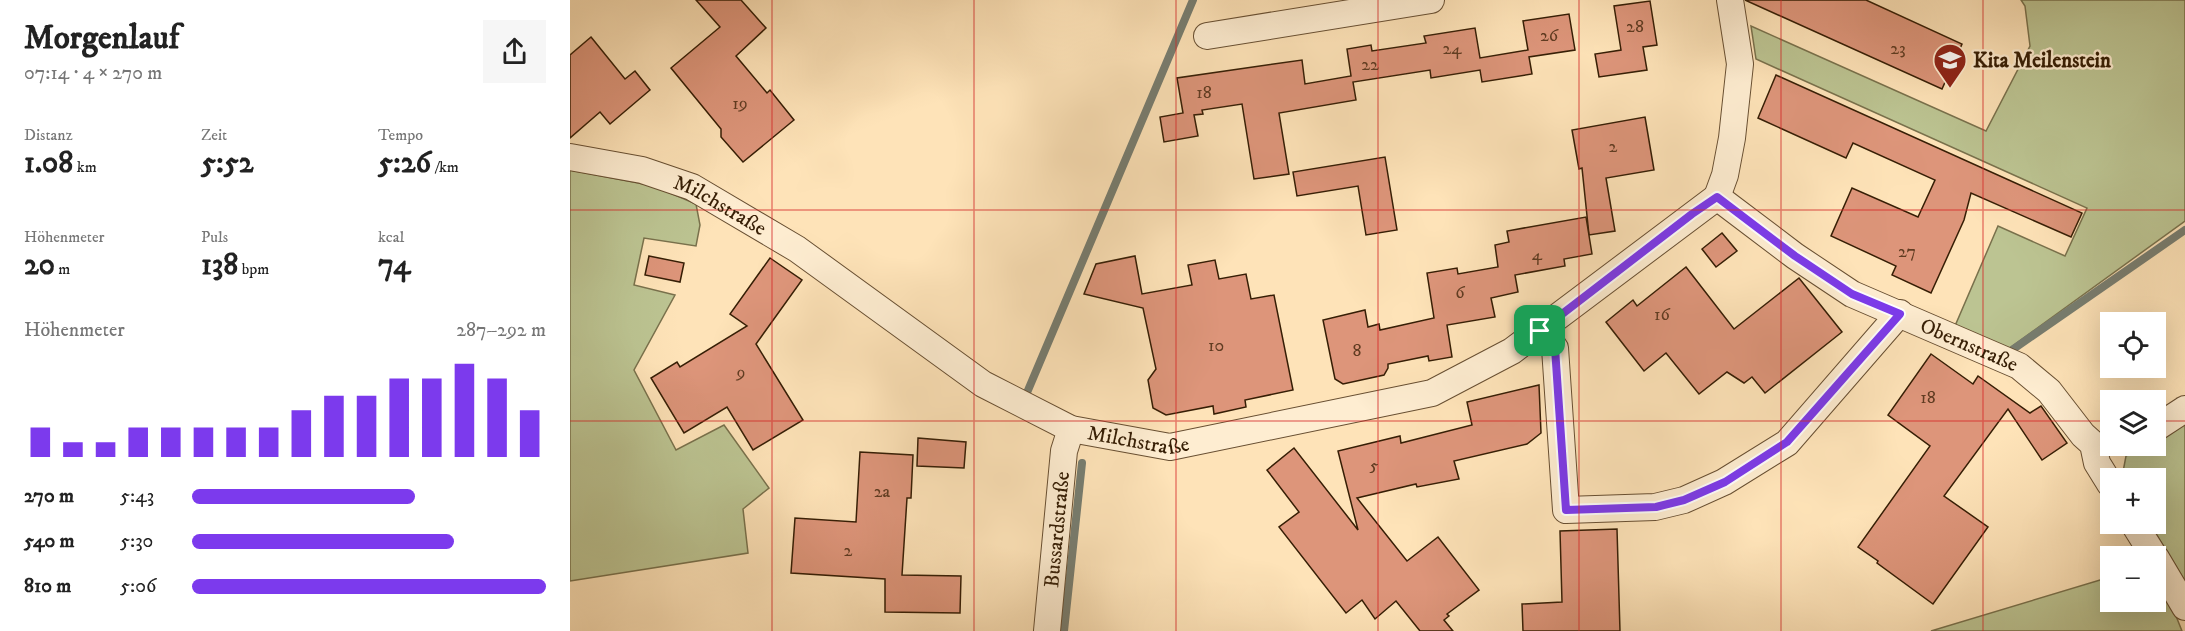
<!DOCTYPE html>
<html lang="de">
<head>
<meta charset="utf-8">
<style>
	body { margin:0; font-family:"IM FELL DW Pica",serif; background:#f6f6f6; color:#222; height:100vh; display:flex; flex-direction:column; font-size:22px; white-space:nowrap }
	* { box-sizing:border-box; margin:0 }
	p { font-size:20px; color:#767676 }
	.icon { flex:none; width:33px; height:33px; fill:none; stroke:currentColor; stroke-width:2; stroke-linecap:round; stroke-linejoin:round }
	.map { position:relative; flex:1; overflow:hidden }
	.panel { display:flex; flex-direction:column; background:#fff; width:570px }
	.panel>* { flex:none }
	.buttons { position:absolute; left:1530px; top:312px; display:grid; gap:12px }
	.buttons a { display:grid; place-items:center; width:66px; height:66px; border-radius:0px; background:#fff; box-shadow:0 6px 24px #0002; font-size:30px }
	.pin { position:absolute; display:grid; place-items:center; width:51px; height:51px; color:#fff; margin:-26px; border-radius:12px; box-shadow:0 3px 9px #0006 }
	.round { display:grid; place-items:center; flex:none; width:63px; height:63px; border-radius:0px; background:#f6f6f6 }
	.head { display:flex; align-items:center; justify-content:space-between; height:102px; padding:0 24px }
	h1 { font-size:33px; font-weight:700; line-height:45px }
	.metrics { display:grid; grid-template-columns:repeat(3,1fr); gap:9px; height:102px; padding:6px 24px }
	.metrics div { display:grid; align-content:center }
	.metrics b { font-size:30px; font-weight:700 }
	.metrics small { font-size:16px; font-weight:400 }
	.metrics p { font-size:16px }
	.chart { height:168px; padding:12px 24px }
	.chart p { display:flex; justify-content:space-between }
	.chart svg { width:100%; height:108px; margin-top:6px; stroke:#7c3aed; stroke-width:6 }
	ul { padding:0 24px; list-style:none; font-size:20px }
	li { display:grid; grid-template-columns:96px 72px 1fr; align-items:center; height:45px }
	li i { height:15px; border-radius:8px; background:#7c3aed }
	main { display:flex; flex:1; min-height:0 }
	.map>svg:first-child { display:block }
	.green { fill:#bcc492; stroke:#79714c; stroke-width:1.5 }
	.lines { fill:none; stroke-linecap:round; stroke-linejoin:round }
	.stream { stroke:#777d70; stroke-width:8 }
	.building { fill:#dd957a; stroke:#361e05; stroke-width:1.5 }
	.minor-casing { stroke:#684f32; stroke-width:28 }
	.minor { stroke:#feedd1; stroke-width:26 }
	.route-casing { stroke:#fff; stroke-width:12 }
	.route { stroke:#7c3aed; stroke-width:8 }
	.grid { fill:none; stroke:#d62828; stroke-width:1.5; stroke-opacity:0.55 }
	.labels { text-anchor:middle; stroke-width:4.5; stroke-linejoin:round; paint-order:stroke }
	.number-label { font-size:18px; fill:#603c22 }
	.poi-label { font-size:21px; font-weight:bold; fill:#361e05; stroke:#feedd1; text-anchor:start }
	.street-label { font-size:21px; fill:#361e05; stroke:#feedd1 }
</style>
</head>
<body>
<main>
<section class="panel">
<div class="head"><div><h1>Morgenlauf</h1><p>07:14 · 4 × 270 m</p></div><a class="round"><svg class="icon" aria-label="share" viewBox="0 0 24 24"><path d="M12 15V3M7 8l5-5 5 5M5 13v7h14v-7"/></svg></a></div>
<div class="metrics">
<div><p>Distanz</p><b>1.08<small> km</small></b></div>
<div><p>Zeit</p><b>5:52</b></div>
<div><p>Tempo</p><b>5:26<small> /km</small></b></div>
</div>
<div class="metrics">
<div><p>Höhenmeter</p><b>20<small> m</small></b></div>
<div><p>Puls</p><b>138<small> bpm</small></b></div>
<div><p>kcal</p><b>74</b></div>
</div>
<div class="chart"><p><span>Höhenmeter</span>287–292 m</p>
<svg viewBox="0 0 160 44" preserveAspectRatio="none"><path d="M5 44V32M15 44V38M25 44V38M35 44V32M45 44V32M55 44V32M65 44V32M75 44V32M85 44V25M95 44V19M105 44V19M115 44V12M125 44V12M135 44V6M145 44V12M155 44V25"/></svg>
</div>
<ul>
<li><b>270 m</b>5:43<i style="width:63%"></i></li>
<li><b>540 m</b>5:30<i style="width:74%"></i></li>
<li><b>810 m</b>5:06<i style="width:100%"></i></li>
</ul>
</section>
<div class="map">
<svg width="1615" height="631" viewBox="0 0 1615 631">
	<rect width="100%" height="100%" fill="#fee3b8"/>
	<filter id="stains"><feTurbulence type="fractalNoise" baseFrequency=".00333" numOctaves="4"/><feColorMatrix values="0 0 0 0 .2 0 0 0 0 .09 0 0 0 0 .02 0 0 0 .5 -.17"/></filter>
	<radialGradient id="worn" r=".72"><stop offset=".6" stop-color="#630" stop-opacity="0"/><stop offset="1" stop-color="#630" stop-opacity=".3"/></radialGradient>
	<g class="green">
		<path d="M1451,0h164v221l-178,129 -52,-24 43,-100 67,30 22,-48 -331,-149 -5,-33 235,105 44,-85 -5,-40z"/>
		<path d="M0,170l84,16 42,18 4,21 -4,21 -52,-8 -10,47 41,10 -41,75 42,80 48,-25 45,63 -26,21 5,44 -178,28z"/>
		<path d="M1615,420v161l-35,-57h6v-46h-33l-1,-1 4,-21 18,-10h12v-8z"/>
		<path d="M1540,577v25h46v-20l20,34 6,15h-251z"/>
	</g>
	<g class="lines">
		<g class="stream">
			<path d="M1442,350l173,-120"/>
			<path d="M456,395l167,-395"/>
			<path d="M494,631l18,-168"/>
		</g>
	</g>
	<g class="building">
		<path d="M126,0h45l25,28 -30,28 31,37 3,-3 24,30 -51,42 -22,-25v-8l-50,-61 49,-41z"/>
		<path d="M1175,0h121l96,44 -20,45z"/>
		<path d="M1080,1l7,44 -14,2 4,23 -48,7 -4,-23 26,-4 -7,-44z"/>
		<path d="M999,14l6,36 -46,7 3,17 -50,8 -2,-12 -49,8 -1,-8 -77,12 3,18 -77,13 10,61 -35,5 -12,-75 -40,6 1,4 -9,1 4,21 -34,6 -4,-25 23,-4 -6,-35 125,-18 3,24 46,-8 -4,-27 24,-4 1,6 54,-8 -2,-7 51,-8 5,30 48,-8 -5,-29z"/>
		<path d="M21,37l34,42 10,-8 15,19 -40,34 -10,-12 -30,26v-83z"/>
		<path d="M1206,75l306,138 -11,24 -100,-44 -7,27 -33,73 -39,-18 4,-9 -65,-30 21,-48 66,29 17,-37 -82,-37 -7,15 -88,-40z"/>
		<path d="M1075,117l9,53 -48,8 9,53 -26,4 -7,-67 -3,1 -7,-39z"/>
		<path d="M815,157l12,73 -31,5 -8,-49 -61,10 -4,-24z"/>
		<path d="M1016,217l6,37 -28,5 1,7 -50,9 3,17 -27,6 4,19 -48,8 5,32 -23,4 -1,-5 -40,8v4l-4,7 -41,9 -8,-5 -12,-59 42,-10 3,17 11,-3 1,6 54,-12 -7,-45 30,-5 1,6 40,-7 -3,-22 14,-3 -2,-11z"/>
		<path d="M1152,233l15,18 -21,16 -14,-18z"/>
		<path d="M79,256l35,7 -4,19 -35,-7z"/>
		<path d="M565,256l7,38 50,-9 -4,-20 27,-5 4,19 27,-5 5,25 23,-4 19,95 -48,10 1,7 -32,7 -1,-8 -47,9 -13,-7 -5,-28 8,-11 -13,-61 -59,-14 12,-30z"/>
		<path d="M200,258l32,22 -46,64 47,76 -50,30 -26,-43 -43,26 -33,-55 26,-16 3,5 67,-41 -17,-12z"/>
		<path d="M1116,267l48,62 65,-51 43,54 -77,61 -13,-16 -8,6 -17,-11 -28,22 -33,-41 -22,18 -38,-49 27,-22 4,6z"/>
		<path d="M1361,354l42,30 5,-8 52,37 11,-7 26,37 -25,17 -34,-51 -64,87 44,31 -55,77 -56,-41 1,-2 -20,-14 72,-101 -42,-31z"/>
		<path d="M969,385l2,48 -14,11 -73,17 5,18 -42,8 -1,-3 -59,14 50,63 31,-24 41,53 -32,24 2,2 -5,4 9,11h-33l-24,-30 -21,18 -13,-19 -16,13 -67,-86 20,-15 -32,-42 27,-22 64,82 -20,-79 62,-15 1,7 71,-18 -5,-23z"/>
		<path d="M348,438l48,4 -2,26 -47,-2z"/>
		<path d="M290,452l53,3 -2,43h-4l-5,77 59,1 -1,37 -75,-1v-33l-94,-6 4,-55 61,4z"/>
		<path d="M1047,529l3,102h-97l-1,-27 40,-2 -2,-71z"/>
	</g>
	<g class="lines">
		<g class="minor-casing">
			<g id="minor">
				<path d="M637,36l224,-36"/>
				<path id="s1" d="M0,157l72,13 50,17 105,62 186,135 88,45 99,18 262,-54 80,-42 205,-154"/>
				<path id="s2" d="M1147,197l78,59 57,38 167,72 30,25 34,44 10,9 4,19 13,21"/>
				<path d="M1147,197l8,-22 7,-37 8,-74 -10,-64"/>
				<path d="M970,331l15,17 11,162 89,-3 29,-7 40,-18 63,-39 113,-130"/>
				<path d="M1586,428l29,-19"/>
				<path d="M1564,524l20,32"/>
				<path d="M1586,558l29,49"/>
				<path id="s3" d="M477,631l17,-180 7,-22"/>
			</g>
		</g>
		<use href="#minor" class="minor"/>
	</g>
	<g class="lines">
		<g class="route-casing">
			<path id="route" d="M1147,197l78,59 57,38 48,20 -113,128 -62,40 -41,18 -28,7 -90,3 -11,-162 -15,-17 152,-117z"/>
		</g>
		<use href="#route" class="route"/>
	</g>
	<path class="grid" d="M202,0v631M404,0v631M606,0v631M808,0v631M1009,0v631M1211,0v631M1413,0v631M0,210h1615M0,421h1540M1586,421h29"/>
	<defs>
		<g id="school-pin" transform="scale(1.725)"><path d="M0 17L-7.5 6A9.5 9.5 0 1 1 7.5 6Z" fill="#8f2418" stroke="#feedd1"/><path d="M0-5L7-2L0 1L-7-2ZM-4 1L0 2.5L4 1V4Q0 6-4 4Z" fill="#fff"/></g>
	</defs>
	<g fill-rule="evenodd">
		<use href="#school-pin" x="1380" y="60"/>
	</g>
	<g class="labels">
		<g class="number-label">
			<text x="1065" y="32">28</text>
			<text x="979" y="41">26</text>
			<text x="882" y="54">24</text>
			<text x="1328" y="54">23</text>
			<text x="800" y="70">22</text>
			<text x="634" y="98">18</text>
			<text x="170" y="109">19</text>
			<text x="1043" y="152">2</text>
			<text x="1337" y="257">27</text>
			<text x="967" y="260">4</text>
			<text x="890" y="298">6</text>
			<text x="1092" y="320">16</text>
			<text x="646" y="351">10</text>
			<text x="787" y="356">8</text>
			<text x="171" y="378">9</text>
			<text x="1358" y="403">18</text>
			<text x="804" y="471">5</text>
			<text x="312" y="497">2a</text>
			<text x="278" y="556">2</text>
		</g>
		<g class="poi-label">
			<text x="1403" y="67">Kita Meilenstein</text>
		</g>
		<g class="street-label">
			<text dy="7" stroke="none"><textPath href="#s1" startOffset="159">Milchstraße</textPath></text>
			<text dy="7" stroke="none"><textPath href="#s2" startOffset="294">Obernstraße</textPath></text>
			<text dy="7" stroke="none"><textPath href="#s1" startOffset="645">Milchstraße</textPath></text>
			<text dy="7" stroke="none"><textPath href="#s3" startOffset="102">Bussardstraße</textPath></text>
		</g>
	</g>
	<rect width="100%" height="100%" filter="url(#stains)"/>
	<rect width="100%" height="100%" fill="url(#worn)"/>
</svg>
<div class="buttons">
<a><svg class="icon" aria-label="locate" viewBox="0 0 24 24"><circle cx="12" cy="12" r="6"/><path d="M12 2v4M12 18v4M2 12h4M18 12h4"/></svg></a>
<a><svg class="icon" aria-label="layers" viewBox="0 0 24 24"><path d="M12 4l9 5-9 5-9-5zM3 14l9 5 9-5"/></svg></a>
<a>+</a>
<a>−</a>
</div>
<div class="pin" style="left:970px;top:331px;background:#1e9e55"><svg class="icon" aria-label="arrive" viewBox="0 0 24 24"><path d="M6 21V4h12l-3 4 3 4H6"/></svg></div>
</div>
</main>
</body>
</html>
